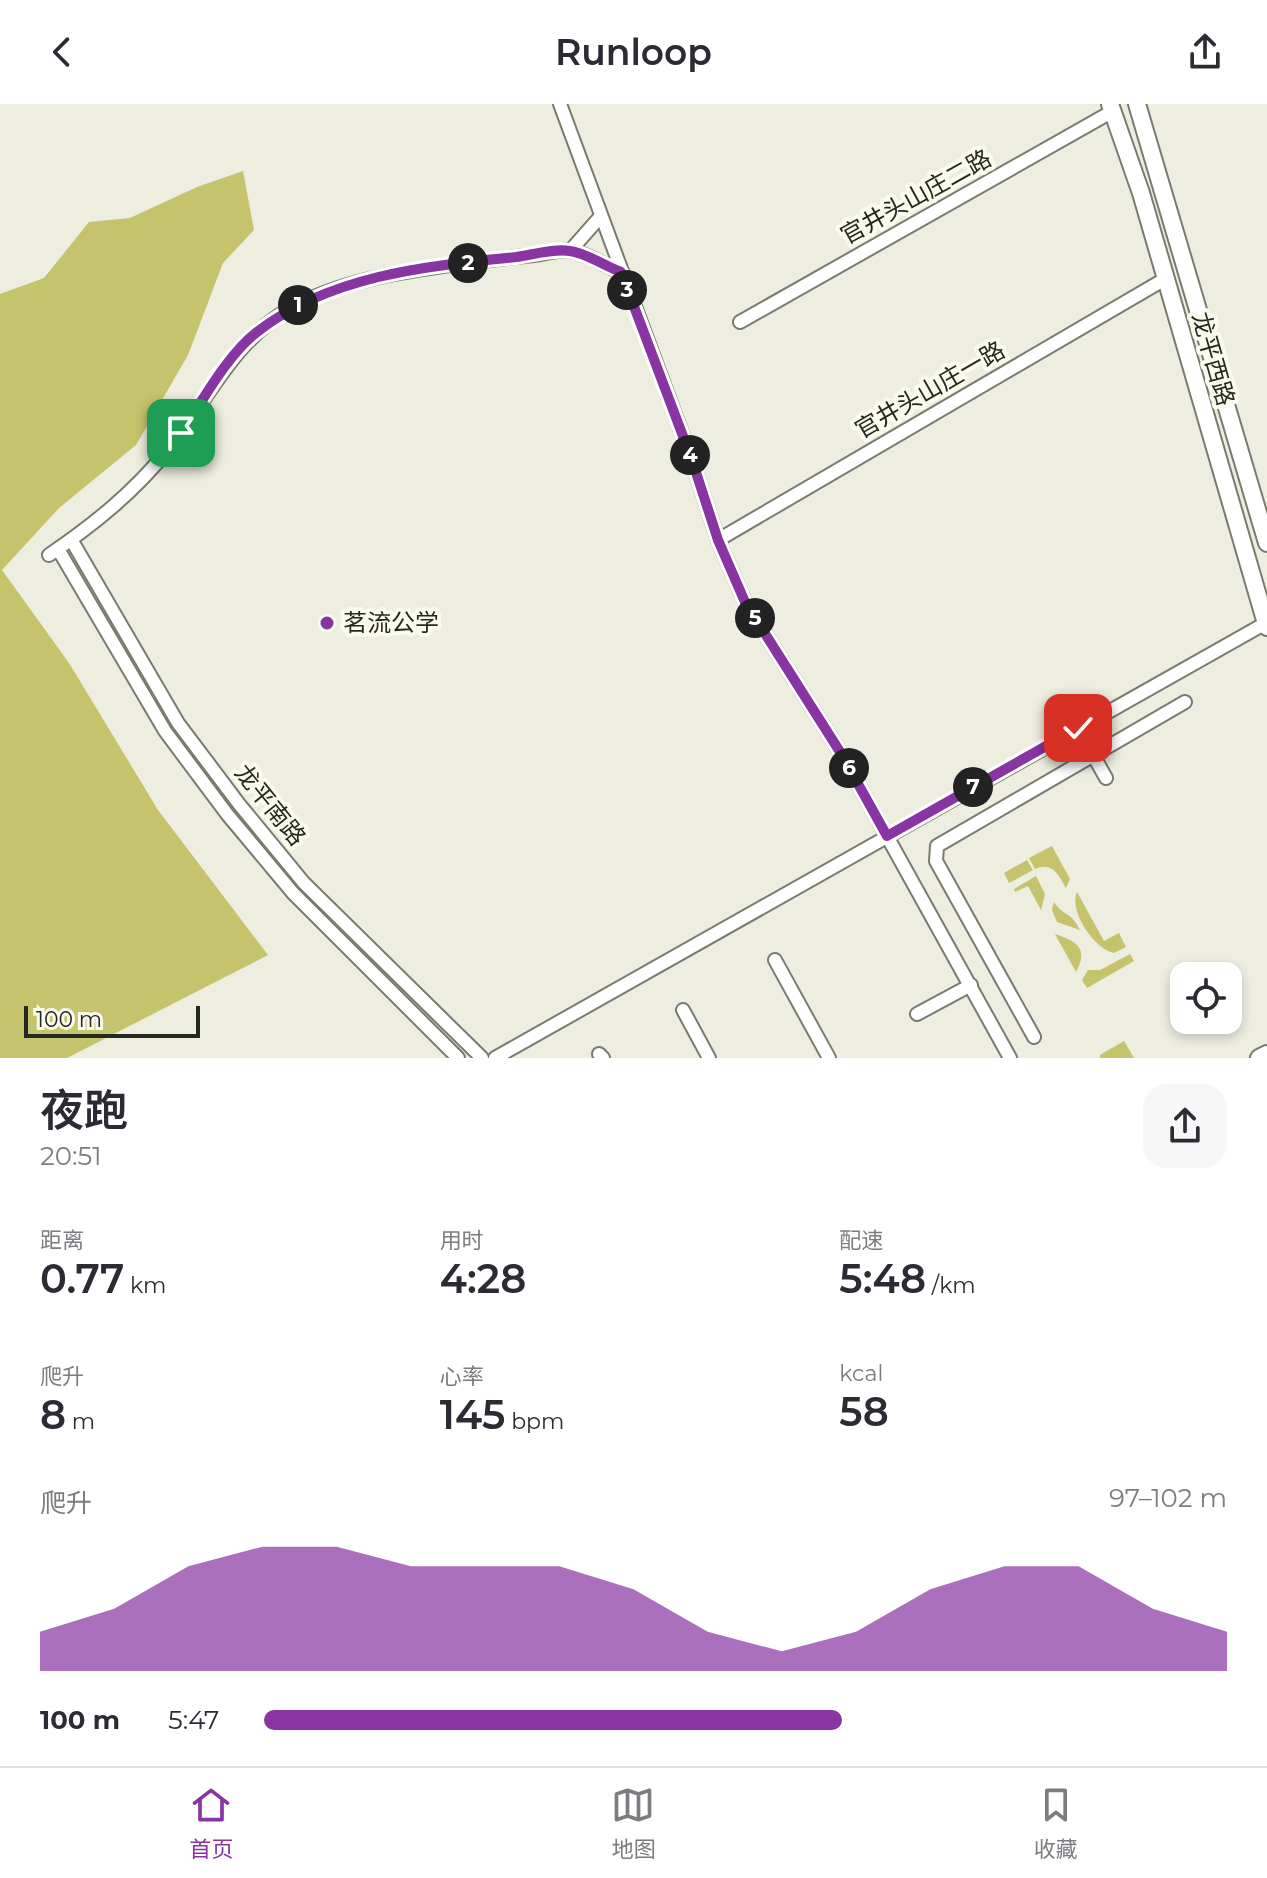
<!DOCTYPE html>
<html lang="zh">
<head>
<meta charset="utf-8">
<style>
	body { margin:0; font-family:Montserrat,"Noto Sans SC",sans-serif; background:#f7f7f7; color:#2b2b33; height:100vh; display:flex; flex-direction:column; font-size:30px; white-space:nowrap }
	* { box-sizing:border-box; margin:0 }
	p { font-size:26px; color:#7c7c81 }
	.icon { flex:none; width:44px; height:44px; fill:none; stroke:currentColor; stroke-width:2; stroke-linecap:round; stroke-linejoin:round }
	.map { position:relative; height:954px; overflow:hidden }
	.panel { display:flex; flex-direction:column; background:#fff; flex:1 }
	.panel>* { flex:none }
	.fabs { position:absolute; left:1170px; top:858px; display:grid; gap:16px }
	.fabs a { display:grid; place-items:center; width:72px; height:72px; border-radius:16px; background:#fff; box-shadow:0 4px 12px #0003; font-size:40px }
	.scale { position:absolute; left:24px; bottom:20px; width:176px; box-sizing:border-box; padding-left:8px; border:4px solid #272722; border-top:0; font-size:22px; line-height:28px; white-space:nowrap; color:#272722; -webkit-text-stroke:6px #fafaed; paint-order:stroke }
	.pin { position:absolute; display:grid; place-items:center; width:68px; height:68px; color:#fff; margin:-34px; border-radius:16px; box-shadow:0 4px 12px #0006 }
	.km { position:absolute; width:40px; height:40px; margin:-20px; border-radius:50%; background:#222; color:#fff; font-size:22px; line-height:40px; text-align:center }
	.round { display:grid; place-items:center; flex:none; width:84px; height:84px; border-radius:24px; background:#f7f7f7 }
	.overview { display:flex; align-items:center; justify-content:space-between; height:136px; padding:0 40px }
	h1 { font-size:44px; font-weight:600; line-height:60px }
	.stats { display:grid; grid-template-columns:repeat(3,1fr); gap:12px; height:136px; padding:8px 40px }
	.stats div { display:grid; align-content:center }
	.stats b { font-size:40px; font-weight:600 }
	.stats small { font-size:22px; font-weight:400 }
	.stats p { font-size:22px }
	.chart { height:224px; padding:16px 40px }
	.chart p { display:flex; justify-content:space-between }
	.chart svg { width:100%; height:144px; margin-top:8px; fill:#8834a2; opacity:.7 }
	ul { padding:0 40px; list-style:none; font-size:26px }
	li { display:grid; grid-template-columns:128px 96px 1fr; align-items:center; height:60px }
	li i { height:20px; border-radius:10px; background:#8834a2 }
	header { display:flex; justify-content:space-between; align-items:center; height:104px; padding:0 40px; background:#fff; font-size:36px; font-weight:600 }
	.dock { display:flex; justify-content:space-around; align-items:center; height:112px; border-top:2px solid #e1e1e2; background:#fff; font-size:22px; color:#7c7c81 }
	.dock a { display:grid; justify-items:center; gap:4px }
	.dock .on { color:#8834a2 }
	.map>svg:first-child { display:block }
	.green { fill:#c6c36d }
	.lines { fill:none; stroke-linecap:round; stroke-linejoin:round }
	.minor-casing { stroke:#7a7a6e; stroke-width:16 }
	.major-casing { stroke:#7a7a6e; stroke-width:20 }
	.minor { stroke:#fff; stroke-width:12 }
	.major { stroke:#fff; stroke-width:16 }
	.route-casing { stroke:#fff; stroke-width:16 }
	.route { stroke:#8834a2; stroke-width:10 }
	.poi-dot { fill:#8834a2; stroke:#fafaed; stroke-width:3 }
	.labels { text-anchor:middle; stroke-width:8; stroke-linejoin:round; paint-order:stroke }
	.street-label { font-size:24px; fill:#272722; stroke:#fafaed }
	.poi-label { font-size:24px; fill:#272722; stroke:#fafaed; text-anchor:start }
</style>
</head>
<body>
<header><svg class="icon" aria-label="back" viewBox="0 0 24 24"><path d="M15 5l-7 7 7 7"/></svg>Runloop<svg class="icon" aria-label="share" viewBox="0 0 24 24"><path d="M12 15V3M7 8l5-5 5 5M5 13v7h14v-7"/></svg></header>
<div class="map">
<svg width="1267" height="954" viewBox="0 0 1267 954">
	<rect width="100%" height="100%" fill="#edede0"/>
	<g class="green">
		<path d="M243,67l11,59 -31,33 -35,92 -52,90 -77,63 -57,62 67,93 89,147 110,145 -201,103h-67v-764l44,-16 45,-56 41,-4 67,-31z"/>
		<path d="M1052,742l18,33 -4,9c-7,-13 -14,-27 -31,-19l-6,-11z"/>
		<path d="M1027,756l6,10 -24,13 -5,-10z"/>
		<path d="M1036,772l9,18 -4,16 -13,-24 -13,6 -1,-3z"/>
		<path d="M1077,788l27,49 15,-8 7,14 -12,6c-19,-3 -46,-43 -37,-61z"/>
		<path d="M1054,798c10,15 17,9 26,28l-23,-8 -5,-12z"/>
		<path d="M1055,830c21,7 34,14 21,38z"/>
		<path d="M1130,850l4,7 -47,27 -5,-8 6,-10h12z"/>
		<path d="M1124,937l10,17h-34v-3z"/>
	</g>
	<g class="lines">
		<g class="minor-casing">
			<g id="minor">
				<path d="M560,0l132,356 26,80 27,62 97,153 168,303"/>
				<path d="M570,147l30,-34"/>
				<path d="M740,218l373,-211"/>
				<path d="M718,436l447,-261"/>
				<path d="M72,437l106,182 61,81 65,79 178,175"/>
				<path d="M58,445l107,182 62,83 66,79 165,165"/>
				<path d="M49,451c44,-30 84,-62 118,-104 39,-48 65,-109 121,-141 51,-29 111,-38 168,-46 26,-3 52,-6 78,-9 11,-1 26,-6 36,-4 17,2 35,15 51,21"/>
				<path d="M1078,624l28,50"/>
				<path d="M775,856l54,98"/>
				<path d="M683,906l26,48"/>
				<path d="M917,910l54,-29"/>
				<path d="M1034,933l-98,-176 1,-15 248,-144"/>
				<path d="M599,950l4,4"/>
				<path d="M495,954l771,-435"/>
			</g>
		</g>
		<g class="major-casing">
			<g id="major">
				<path d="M1110,0l31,89 126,434"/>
				<path d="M1137,0l130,439"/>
				<path d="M1259,954l8,-4"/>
			</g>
		</g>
		<use href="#minor" class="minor"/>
		<use href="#major" class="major"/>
	</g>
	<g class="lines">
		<g class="route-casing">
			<path id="route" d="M181,329c21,-31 46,-78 76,-101 73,-57 170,-66 259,-75 16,-2 38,-9 54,-6 16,2 35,15 51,21l71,188 26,80 27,62 97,153 45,81 191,-108"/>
		</g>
		<use href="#route" class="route"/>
	</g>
	<circle class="poi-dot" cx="327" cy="519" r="8"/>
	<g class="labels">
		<g class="street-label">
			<text transform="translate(916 93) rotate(-29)" y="8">官井头山庄二路</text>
			<text transform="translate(1213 255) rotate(74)" y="8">龙平西路</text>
			<text transform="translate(930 286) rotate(-30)" y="8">官井头山庄一路</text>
			<text transform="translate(270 701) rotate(51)" y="8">龙平南路</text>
		</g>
		<g class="poi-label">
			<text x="343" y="527">茗流公学</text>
		</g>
	</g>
</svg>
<div class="fabs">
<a><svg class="icon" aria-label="locate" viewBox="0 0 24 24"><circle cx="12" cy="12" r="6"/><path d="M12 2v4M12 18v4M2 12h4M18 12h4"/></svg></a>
</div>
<div class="scale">100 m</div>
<div class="pin" style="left:181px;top:329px;background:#1e9e55"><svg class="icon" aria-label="arrive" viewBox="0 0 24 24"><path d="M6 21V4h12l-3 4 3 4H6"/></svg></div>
<div class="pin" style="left:1078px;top:624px;background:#d93025"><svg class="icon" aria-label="check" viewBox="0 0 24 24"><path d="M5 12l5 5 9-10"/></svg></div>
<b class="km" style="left:298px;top:201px">1</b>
<b class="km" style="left:468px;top:159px">2</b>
<b class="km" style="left:627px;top:186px">3</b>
<b class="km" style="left:690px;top:351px">4</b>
<b class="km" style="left:755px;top:514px">5</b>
<b class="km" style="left:849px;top:664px">6</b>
<b class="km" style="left:973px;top:683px">7</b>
</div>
<section class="panel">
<div class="overview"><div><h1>夜跑</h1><p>20:51</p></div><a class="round"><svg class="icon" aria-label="share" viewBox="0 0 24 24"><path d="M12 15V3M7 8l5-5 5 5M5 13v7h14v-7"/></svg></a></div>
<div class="stats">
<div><p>距离</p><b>0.77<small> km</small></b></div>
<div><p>用时</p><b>4:28</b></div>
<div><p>配速</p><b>5:48<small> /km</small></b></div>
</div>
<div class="stats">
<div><p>爬升</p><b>8<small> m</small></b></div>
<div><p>心率</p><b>145<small> bpm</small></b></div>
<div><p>kcal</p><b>58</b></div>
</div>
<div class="chart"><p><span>爬升</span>97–102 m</p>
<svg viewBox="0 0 160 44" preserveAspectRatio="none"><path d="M0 44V32L10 25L20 12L30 6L40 6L50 12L60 12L70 12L80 19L90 32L100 38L110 32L120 19L130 12L140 12L150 25L160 32V44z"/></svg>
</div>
<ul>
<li><b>100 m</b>5:47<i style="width:60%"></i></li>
</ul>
</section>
<nav class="dock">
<a class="on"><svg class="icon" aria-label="home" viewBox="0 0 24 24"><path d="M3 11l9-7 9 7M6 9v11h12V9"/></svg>首页</a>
<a><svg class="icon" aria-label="map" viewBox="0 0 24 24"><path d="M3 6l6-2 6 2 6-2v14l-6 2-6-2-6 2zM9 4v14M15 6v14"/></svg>地图</a>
<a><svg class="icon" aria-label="saved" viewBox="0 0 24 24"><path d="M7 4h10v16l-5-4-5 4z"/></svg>收藏</a>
</nav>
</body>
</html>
